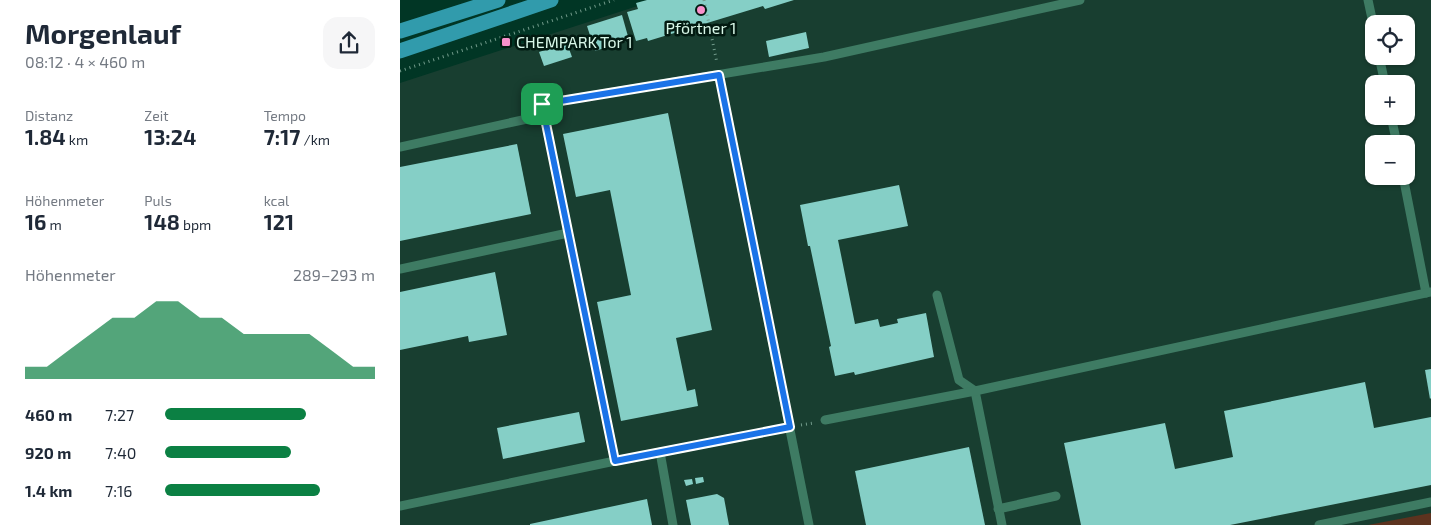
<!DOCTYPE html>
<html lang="de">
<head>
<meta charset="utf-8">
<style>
	body { margin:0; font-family:"Exo 2",sans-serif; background:#f6f6f7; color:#1f2937; height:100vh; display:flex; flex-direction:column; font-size:19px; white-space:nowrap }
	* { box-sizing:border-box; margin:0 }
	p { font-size:16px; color:#747a83 }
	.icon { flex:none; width:28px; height:28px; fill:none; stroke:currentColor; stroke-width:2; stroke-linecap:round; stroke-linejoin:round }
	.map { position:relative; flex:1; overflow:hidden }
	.drawer { display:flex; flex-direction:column; background:#fff; width:400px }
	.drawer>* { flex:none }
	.fabs { position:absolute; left:965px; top:15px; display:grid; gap:10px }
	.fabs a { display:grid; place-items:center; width:50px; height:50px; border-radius:10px; background:#fff; box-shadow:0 1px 4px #0004; font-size:25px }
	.pin { position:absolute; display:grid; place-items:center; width:42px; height:42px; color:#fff; margin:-21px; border-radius:10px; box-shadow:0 2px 8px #0006 }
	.round { display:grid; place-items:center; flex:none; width:52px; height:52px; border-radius:15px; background:#f6f6f7 }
	.head { display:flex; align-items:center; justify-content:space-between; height:85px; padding:0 25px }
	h1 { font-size:28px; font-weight:700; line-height:38px }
	.stats { display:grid; grid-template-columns:repeat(3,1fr); gap:8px; height:85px; padding:5px 25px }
	.stats div { display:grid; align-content:center }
	.stats b { font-size:21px; font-weight:700 }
	.stats small { font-size:14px; font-weight:400 }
	.stats p { font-size:14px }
	.chart { height:140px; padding:10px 25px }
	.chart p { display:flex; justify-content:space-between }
	.chart svg { width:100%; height:90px; margin-top:5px; fill:#0b8043; opacity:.7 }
	ul { padding:0 25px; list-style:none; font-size:16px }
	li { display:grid; grid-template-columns:80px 60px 1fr; align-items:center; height:38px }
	li i { height:12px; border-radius:6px; background:#0b8043 }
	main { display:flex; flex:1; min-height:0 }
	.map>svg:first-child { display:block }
	.built { fill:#183e30; fill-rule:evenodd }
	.green { fill:#5d331f }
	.building { fill:#85cfc6 }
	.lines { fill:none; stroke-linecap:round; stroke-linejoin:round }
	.path { stroke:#719a8a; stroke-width:3; stroke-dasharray:1 4; stroke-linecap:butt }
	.service { stroke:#3e7b63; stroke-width:9 }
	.primary { stroke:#319bac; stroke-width:15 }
	.route-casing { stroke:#fff; stroke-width:10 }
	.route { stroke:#1a73e8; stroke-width:6 }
	.poi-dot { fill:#f890cb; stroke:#021a11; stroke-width:2 }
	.labels { text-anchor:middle; stroke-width:5; stroke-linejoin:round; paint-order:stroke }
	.poi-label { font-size:16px; fill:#d9f8e9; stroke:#021a11 }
</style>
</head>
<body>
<main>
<section class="drawer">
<div class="head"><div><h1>Morgenlauf</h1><p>08:12 · 4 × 460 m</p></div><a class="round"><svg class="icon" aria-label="share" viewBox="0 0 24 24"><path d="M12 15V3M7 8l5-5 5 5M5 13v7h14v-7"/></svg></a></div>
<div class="stats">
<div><p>Distanz</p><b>1.84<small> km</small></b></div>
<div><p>Zeit</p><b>13:24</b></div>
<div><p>Tempo</p><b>7:17<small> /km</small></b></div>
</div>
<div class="stats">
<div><p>Höhenmeter</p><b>16<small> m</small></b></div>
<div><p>Puls</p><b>148<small> bpm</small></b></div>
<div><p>kcal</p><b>121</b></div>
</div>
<div class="chart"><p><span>Höhenmeter</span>289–293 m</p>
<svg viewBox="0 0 160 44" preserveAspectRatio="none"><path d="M0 44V38L10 38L20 30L30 22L40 14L50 14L60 6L70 6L80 14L90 14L100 22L110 22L120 22L130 22L140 30L150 38L160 38V44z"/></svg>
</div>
<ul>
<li><b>460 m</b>7:27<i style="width:67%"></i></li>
<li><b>920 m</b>7:40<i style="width:60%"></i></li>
<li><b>1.4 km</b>7:16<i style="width:74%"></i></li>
</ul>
</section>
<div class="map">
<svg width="1031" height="525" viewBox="0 0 1031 525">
	<rect width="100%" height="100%" fill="#013625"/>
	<path class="built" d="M256,0h775v525h-1031v-442zM974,24h32v32h-32zM974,84h32v32h-32zM974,144h32v32h-32z"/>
	<path class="green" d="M1031,513v12h-63z"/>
	<g class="building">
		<path d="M247,0h147l-29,9 -2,-3 -115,35 -1,-3 -11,3 -9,-29 11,-3 -2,-6z"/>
		<path d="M222,15l7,25 -34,11 -8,-25z"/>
		<path d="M406,32l3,16 -40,9 -3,-16z"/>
		<path d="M167,43l5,14 -28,9 -5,-14z"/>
		<path d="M268,113l44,217 -36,8 11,53 8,-2 3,17 -77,15 -24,-119 34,-7 -21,-105 -34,7 -13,-63z"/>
		<path d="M117,144l14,70 -131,27v-74z"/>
		<path d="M499,185l9,41 -70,14 17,84 23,-5 2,8 18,-4 -1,-4 29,-6 8,44 -79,18 -1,-3 -19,4 -6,-29 2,-1 -21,-100h-2l-8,-41z"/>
		<path d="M95,272l12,63 -38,7 -1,-6 -68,14v-58z"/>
		<path d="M1031,369v29l-1,1 -5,-29z"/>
		<path d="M965,382l9,46 57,-11v68l-201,40h-149l-17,-82 101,-20 10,46 58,-12 -9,-46z"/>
		<path d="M179,412l6,30 -82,17 -6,-31z"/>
		<path d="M569,447l16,78h-119l-11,-54z"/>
		<path d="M303,477l1,5 -8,2 -1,-6z"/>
		<path d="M292,479l1,5 -7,2 -2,-6z"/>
		<path d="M317,494l7,4 5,27h-38l-5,-25z"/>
		<path d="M247,499l5,26h-122v-1z"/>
	</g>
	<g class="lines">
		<g class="path">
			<path d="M304,0l13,63"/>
			<path d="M0,71l214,-71"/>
			<path d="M401,425l13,-2"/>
		</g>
		<g class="service">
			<path d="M968,0l6,28"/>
			<path d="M979,56l6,28"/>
			<path d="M319,75l90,450"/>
			<path d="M991,116l6,28"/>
			<path d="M0,147l127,-28 15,-15"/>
			<path d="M1003,176l23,117"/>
			<path d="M0,269l168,-36"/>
			<path d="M537,295l22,85 16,11 27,134"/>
			<path d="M425,420l150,-29 456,-99"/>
			<path d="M260,452l13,73"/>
			<path d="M215,461l-73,-357 282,-47 256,-57"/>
			<path d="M0,506l215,-45 175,-34"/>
			<path d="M598,509l58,-13"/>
			<path d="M919,525l112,-23"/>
		</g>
		<g class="primary">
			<path d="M0,31l98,-31"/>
			<path d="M0,51l151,-51"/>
		</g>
	</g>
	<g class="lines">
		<g class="route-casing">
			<path id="route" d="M319,75l71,352 -175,34 -73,-357z"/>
		</g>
		<use href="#route" class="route"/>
	</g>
	<g class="poi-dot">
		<circle cx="301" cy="10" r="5"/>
		<rect x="101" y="37" width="10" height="10" rx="2.5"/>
	</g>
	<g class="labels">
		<g class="poi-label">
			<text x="301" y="34">Pförtner 1</text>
			<text x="116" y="48" text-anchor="start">CHEMPARK Tor 1</text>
		</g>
	</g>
</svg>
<div class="fabs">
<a><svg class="icon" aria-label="locate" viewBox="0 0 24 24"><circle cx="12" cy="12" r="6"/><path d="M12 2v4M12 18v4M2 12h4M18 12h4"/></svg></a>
<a>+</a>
<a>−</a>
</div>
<div class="pin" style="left:142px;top:104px;background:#1e9e55"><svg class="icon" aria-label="arrive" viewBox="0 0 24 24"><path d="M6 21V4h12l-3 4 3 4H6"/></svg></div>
</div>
</main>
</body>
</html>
